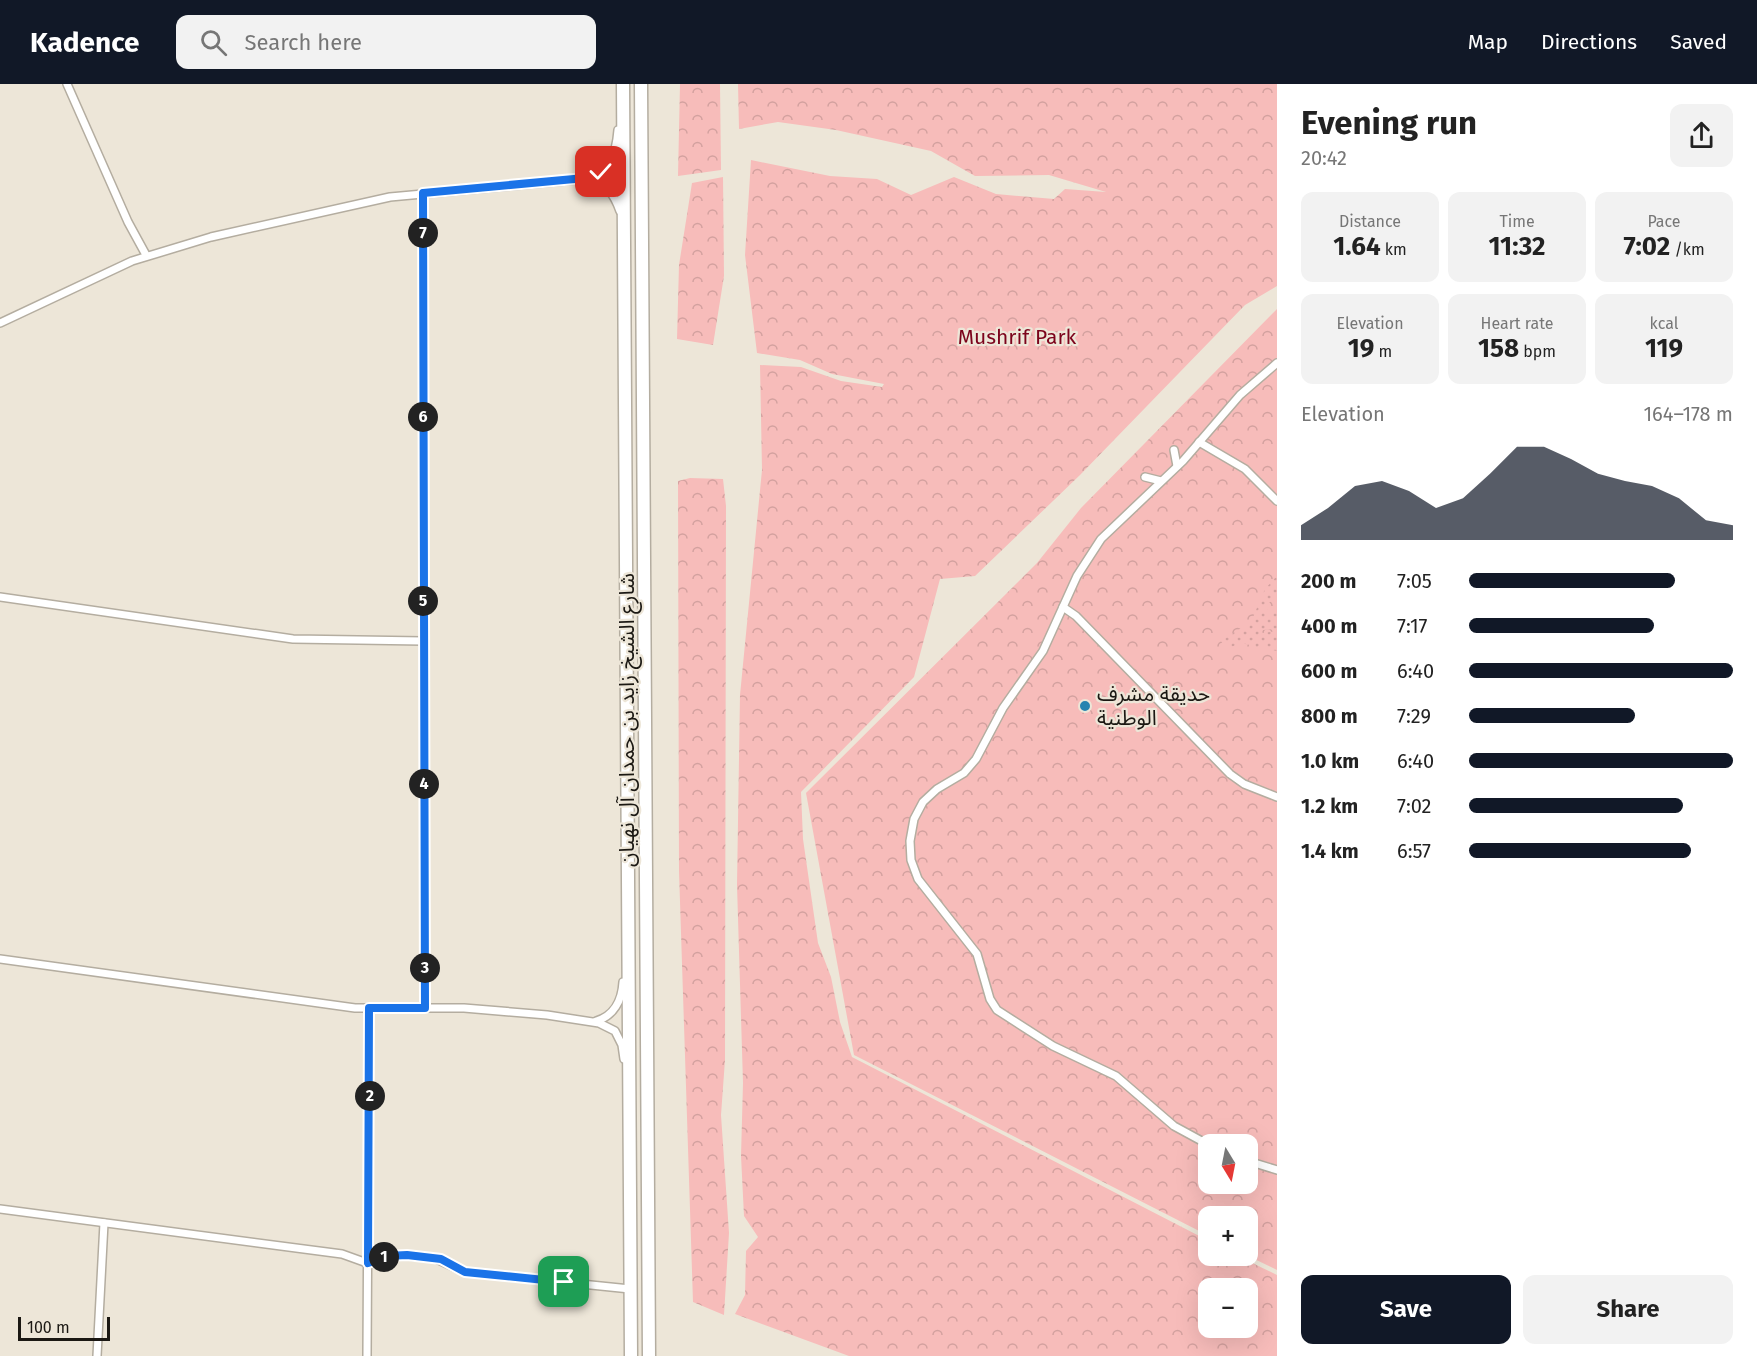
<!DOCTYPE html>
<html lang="en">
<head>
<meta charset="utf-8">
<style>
	body { margin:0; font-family:"Fira Sans","Noto Sans Arabic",sans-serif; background:#f2f2f2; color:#222; height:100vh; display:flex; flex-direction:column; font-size:22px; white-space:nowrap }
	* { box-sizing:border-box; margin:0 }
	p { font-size:20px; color:#767676 }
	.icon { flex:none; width:33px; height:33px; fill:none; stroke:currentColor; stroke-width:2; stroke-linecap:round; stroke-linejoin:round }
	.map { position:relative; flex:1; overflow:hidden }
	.panel { display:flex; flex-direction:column; background:#fff; width:480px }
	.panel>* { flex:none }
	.needle { width:39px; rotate:170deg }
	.fabs { position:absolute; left:1198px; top:1050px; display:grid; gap:12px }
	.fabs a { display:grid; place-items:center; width:60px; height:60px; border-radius:12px; background:#fff; box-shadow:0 6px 24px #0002; font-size:30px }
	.scale { position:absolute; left:18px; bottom:15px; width:92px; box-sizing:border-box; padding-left:6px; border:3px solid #1b1813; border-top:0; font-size:16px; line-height:21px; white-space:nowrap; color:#1b1813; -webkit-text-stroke:4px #ede6d8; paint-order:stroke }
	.pin { position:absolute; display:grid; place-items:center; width:51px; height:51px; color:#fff; margin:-26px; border-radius:12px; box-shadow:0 3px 9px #0006 }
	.km { position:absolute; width:30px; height:30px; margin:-15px; border-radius:50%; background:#222; color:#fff; font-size:16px; line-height:30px; text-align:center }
	.round { display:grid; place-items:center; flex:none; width:63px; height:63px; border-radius:12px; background:#f2f2f2 }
	.summary { display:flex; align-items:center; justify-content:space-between; height:102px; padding:0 24px }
	h1 { font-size:33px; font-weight:700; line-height:45px }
	.figures { display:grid; grid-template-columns:repeat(3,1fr); gap:9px; height:102px; padding:6px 24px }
	.figures div { display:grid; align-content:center; border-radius:12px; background:#f2f2f2; text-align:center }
	.figures b { font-size:26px; font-weight:700 }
	.figures small { font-size:16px; font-weight:400 }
	.figures p { font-size:16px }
	.chart { height:168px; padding:12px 24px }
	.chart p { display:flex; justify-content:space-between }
	.chart svg { width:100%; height:108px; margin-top:6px; fill:#111827; opacity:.7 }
	.primary-button { display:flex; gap:12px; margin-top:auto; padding:12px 24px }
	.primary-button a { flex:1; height:69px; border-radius:12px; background:#111827; color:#fff; font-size:24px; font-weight:700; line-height:69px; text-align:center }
	.primary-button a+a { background:#f2f2f2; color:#222 }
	ul { padding:0 24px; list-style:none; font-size:20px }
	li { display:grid; grid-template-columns:96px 72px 1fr; align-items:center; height:45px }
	li i { height:15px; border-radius:8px; background:#111827 }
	header { display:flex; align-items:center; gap:36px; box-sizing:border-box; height:84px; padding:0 30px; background:#111827; color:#fff }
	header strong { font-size:28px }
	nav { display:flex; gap:33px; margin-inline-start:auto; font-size:21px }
	.search { width:420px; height:54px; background:#f2f2f2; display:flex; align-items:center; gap:15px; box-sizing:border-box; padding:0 21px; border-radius:12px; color:#767676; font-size:22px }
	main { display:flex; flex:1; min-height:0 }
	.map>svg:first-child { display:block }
	.forest { fill:url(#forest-crowns); fill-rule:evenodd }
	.garden { fill:url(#garden-dots) }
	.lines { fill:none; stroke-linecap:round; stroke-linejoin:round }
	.street-casing { stroke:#b4ada0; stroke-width:10 }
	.highway-casing { stroke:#b4ada0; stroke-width:15 }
	.street { stroke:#fff; stroke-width:7 }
	.highway { stroke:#fff; stroke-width:12 }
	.route-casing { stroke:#fff; stroke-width:12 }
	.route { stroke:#1a73e8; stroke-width:8 }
	.poi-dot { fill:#2684b0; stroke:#ede6d8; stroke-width:2 }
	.labels { text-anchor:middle; stroke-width:4.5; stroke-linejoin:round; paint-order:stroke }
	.park-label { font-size:21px; fill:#7c041c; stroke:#ede6d8 }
	.poi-label { font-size:21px; fill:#1b1813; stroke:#ede6d8; text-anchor:start }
	.street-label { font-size:21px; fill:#1b1813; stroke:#ede6d8 }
</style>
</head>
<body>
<header>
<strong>Kadence</strong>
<div class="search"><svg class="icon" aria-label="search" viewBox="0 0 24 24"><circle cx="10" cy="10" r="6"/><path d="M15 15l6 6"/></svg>Search here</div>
<nav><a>Map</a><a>Directions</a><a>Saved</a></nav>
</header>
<main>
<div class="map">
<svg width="1277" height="1272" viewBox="0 0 1277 1272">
	<defs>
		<pattern id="forest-crowns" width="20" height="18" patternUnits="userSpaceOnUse" patternTransform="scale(1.5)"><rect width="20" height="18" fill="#f7bcba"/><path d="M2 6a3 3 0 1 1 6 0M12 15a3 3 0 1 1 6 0" fill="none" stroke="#d3a19f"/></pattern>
		<pattern id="garden-dots" width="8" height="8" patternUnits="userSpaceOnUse" patternTransform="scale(1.5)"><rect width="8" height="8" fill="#f7bcba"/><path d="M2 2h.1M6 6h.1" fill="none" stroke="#d3a19f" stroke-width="1.8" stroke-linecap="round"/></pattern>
	</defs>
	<rect width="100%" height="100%" fill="#ede6d8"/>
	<g class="forest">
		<path d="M680,0h40l1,86 -43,6z"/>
		<path d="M738,0h539v202l-32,19 -165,170 -105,101 -35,3 -26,98 -113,115 2,47 15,104 13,34 9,45 12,35 357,184v15h29l39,19v81h-428l-114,-42 10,-19 1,-44 12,-14 -14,-21 -3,-60 2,-73 -6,-198 3,-190 22,-225 -2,-105 41,2 40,14 41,6 2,-3 -52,-10 -32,-14 -43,-7 -12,-98 6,-95 79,16 47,3 34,16 43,-18 42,17 58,5 11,-10 41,3 -57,-17 -74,1 -44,-25 -95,-21 -58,-8 -39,7zM1248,1204v40h-39v-40z"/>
		<path d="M723,93l1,99 -11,69 -36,-6 2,-74 13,-82z"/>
		<path d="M1277,225v961l-29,-14v-40h-39v20l-355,-181 -48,-262 231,-230 44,-55zM1209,1060h39v40h-39z"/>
		<path d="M690,394l33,1 3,27 -1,554 -4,55 8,118 -5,82 -31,-13 -14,-431 -1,-390z"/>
	</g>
	<g class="garden">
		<path d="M1277,492v25l-4,-1 -7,5 2,7h9v17l-14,1 -12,-8 14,-33z"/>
		<path d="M1249,539l14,10 14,-2v20l-36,-8 -15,6 -5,-8z"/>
	</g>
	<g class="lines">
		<g class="street-casing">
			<g id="street">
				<path d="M67,0l61,138 18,33"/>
				<path d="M587,95c19,3 27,15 33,32"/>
				<path d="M423,109l2,815"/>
				<path d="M0,239l132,-62 79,-24 179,-40 195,-18c25,-8 31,-24 33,-49"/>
				<path d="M1199,358l46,27 32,32"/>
				<path d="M1174,366l3,16"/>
				<path d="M1145,393l16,4"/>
				<path d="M0,513l293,42 130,2"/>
				<path d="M1063,523l13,9 154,158 14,10 33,13"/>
				<path d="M0,875l355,49h109l83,7 52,8 16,8 7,14 2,14"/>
				<path d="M596,937c18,-5 26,-21 27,-39"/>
				<path d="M1209,1061l-35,-19 -58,-50 -63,-30 -56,-36 -7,-11 -13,-45 -59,-75 -7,-19 -1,-19 4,-22 9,-17 14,-13 27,-16 12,-14 27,-51 40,-57 34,-75 24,-37 82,-78 57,-66 37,-32"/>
				<path d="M1248,1077l29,9"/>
				<path d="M0,1125l342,45 25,9 30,-8 37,3 31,14 165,17"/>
				<path d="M97,1272l7,-133"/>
				<path d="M367,1272l2,-348"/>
			</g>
		</g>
		<g class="highway-casing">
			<g id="highway">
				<path d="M623,0l8,1272"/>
				<path d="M641,0l8,1272"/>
			</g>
		</g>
		<use href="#street" class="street"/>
		<use href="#highway" class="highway"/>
	</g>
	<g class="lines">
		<g class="route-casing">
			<path id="route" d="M564,1198l-99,-10 -24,-13 -34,-4 -20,1 -19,7 1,-255h56l-2,-815 162,-15 16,-6"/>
		</g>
		<use href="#route" class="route"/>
	</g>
	<circle class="poi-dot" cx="1085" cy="622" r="6"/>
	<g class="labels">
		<g class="park-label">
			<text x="1017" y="260">Mushrif Park</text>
		</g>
		<g class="poi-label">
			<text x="1097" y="617">حديقة مشرف<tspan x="1097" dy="24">الوطنية</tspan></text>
		</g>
		<g class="street-label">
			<text transform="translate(627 636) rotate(-90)" y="7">شارع الشيخ زايد بن حمدان آل نهيان</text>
		</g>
	</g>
</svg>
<div class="fabs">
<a><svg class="needle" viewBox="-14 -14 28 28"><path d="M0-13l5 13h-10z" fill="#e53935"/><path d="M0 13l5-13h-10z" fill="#767676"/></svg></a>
<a>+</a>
<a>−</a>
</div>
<div class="scale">100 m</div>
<div class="pin" style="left:564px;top:1198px;background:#1e9e55"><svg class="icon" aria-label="arrive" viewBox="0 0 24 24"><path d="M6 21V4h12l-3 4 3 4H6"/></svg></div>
<div class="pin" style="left:601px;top:88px;background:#d93025"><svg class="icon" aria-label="check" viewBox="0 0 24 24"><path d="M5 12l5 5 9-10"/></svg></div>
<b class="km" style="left:384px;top:1173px">1</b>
<b class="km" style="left:370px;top:1012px">2</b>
<b class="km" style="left:425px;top:884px">3</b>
<b class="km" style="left:424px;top:700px">4</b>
<b class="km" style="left:423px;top:517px">5</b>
<b class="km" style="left:423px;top:333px">6</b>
<b class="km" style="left:423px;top:149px">7</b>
</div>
<section class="panel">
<div class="summary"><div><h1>Evening run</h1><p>20:42</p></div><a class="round"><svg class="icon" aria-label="share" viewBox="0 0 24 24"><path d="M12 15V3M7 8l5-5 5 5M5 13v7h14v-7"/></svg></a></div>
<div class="figures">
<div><p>Distance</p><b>1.64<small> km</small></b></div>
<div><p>Time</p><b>11:32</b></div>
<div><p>Pace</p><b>7:02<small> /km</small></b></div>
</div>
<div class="figures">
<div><p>Elevation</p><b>19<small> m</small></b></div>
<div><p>Heart rate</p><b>158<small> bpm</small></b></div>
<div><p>kcal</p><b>119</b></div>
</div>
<div class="chart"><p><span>Elevation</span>164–178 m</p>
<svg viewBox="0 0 160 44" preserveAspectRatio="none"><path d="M0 44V38L10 31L20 22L30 20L40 24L50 31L60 27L70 17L80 6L90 6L100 11L110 17L120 20L130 22L140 27L150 36L160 38V44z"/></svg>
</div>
<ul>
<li><b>200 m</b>7:05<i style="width:78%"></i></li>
<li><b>400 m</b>7:17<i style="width:70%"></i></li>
<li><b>600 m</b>6:40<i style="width:100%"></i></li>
<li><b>800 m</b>7:29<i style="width:63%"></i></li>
<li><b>1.0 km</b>6:40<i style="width:100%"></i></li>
<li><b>1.2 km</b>7:02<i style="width:81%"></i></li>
<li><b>1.4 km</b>6:57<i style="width:84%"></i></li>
</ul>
<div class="primary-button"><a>Save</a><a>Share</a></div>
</section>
</main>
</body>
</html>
